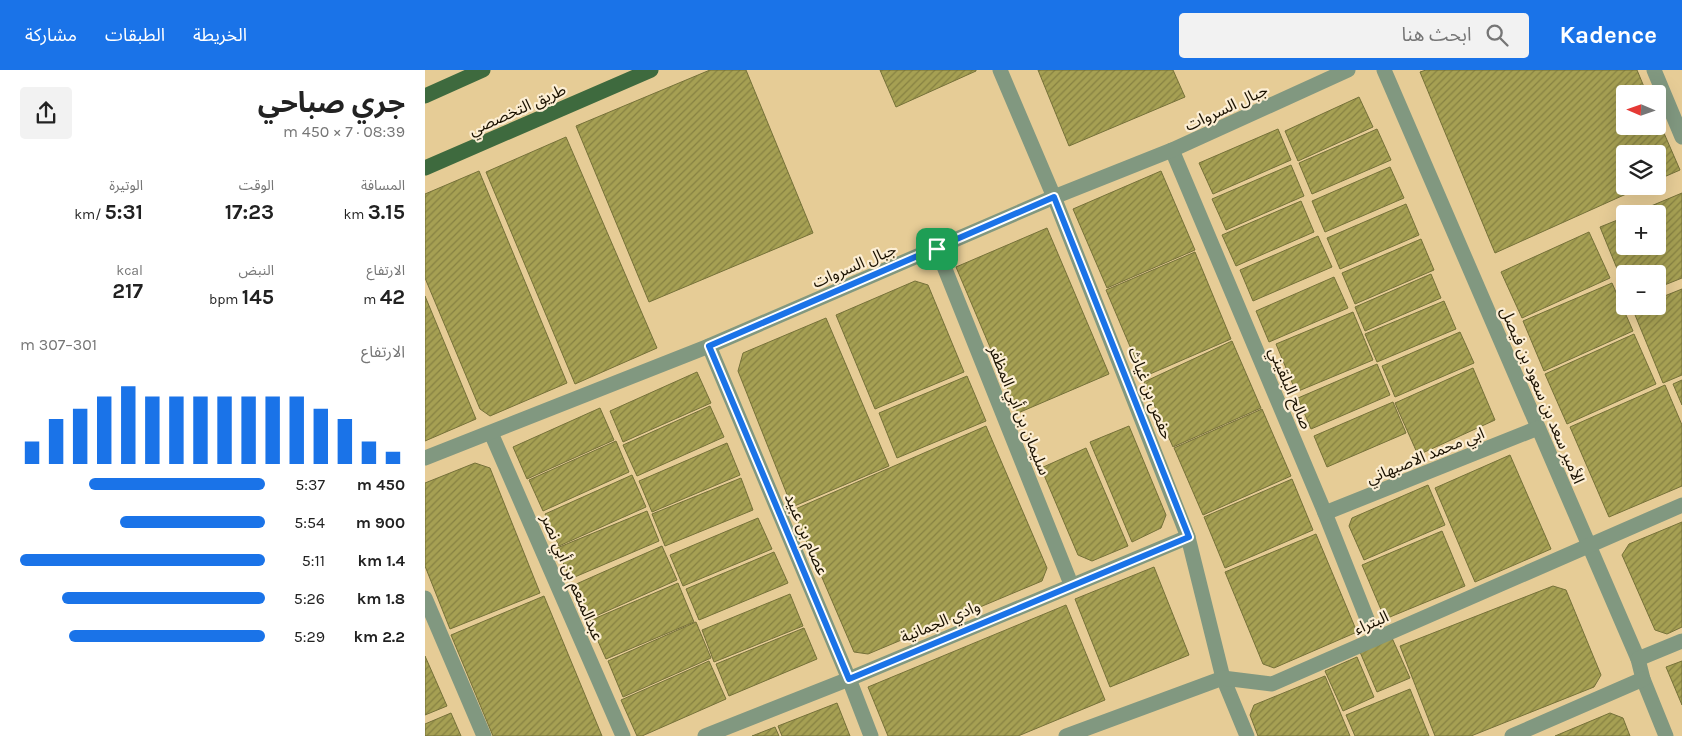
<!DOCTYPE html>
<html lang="ar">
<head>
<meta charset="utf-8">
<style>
	body { margin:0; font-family:Karla,"Noto Sans Arabic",sans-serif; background:#f2f2f2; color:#222; direction:rtl; height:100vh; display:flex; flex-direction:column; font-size:19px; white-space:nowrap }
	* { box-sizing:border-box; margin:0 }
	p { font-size:16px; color:#767676 }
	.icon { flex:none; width:28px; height:28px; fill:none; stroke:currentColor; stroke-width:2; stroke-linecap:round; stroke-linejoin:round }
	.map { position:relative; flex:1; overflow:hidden; direction:ltr }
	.side { display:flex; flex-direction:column; background:#fff; width:425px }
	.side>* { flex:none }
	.needle { width:32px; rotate:272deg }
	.controls { position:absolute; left:1191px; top:15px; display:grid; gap:10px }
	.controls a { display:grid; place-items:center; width:50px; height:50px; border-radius:5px; background:#fff; box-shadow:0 5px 20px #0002; font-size:25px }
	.pin { position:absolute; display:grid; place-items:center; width:42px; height:42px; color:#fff; margin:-21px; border-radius:10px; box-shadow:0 2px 8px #0006 }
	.round { display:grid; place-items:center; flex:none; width:52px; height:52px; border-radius:5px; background:#f2f2f2 }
	.summary { display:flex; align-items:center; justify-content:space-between; height:85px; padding:0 20px }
	h1 { font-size:28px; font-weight:700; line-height:38px }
	.figures { display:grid; grid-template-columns:repeat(3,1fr); gap:8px; height:85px; padding:5px 20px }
	.figures div { display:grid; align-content:center }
	.figures b { font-size:21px; font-weight:700 }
	.figures small { font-size:14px; font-weight:400 }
	.figures p { font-size:14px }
	.chart { height:140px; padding:10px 20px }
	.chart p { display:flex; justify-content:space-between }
	.chart svg { width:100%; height:90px; margin-top:5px; stroke:#1a73e8; stroke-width:6 }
	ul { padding:0 20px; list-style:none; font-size:16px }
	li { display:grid; grid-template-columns:80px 60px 1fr; align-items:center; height:38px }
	li i { height:12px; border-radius:6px; background:#1a73e8 }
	header { display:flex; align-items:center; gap:30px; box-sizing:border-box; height:70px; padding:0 25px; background:#1a73e8; color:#fff }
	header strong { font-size:24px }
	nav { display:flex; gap:28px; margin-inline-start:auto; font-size:18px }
	.search { width:350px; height:45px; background:#f2f2f2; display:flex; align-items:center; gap:12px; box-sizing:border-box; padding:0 18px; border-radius:5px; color:#767676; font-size:19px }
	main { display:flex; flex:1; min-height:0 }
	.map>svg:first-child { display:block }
	.building { fill:url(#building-hatch); stroke:#757139 }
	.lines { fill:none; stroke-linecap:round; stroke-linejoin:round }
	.street { stroke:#819880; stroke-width:15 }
	.primary { stroke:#3e6a3e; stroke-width:15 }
	.route-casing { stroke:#fff; stroke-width:10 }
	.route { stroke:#1a73e8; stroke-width:6 }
	.labels { text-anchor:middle; stroke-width:4.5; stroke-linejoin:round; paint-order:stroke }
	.street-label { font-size:16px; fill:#1a1100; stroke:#fceed4 }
</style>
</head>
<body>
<header>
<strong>Kadence</strong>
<div class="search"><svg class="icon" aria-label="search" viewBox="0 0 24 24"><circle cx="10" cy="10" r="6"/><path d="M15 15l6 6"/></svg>ابحث هنا</div>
<nav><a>الخريطة</a><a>الطبقات</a><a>مشاركة</a></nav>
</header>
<main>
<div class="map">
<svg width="1257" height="666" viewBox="0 0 1257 666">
	<defs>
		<pattern id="building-hatch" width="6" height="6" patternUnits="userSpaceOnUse" patternTransform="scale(1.25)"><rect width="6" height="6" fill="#a6a053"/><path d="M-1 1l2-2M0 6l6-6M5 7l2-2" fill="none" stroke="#868142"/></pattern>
	</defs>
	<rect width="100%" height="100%" fill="#e6cc96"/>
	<g class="building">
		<path d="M285,0h36l67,163 -164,69 -73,-176z"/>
		<path d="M455,0h96v1l-80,36z"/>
		<path d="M613,0h135l12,27 -116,49z"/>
		<path d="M1001,0h211l10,24h-22v32h32v-9l23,53 -23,10v-26h-32v32h19l-149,67 -75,-181z"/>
		<path d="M934,27l14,30 -75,34 -13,-30z"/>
		<path d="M853,59l13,31 -78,34 -14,-31z"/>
		<path d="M952,59l14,31 -79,34 -13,-31z"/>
		<path d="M141,67l91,211 -82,36 -89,-212z"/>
		<path d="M866,95l13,31 -78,34 -14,-31z"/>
		<path d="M965,97l14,31 -79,34 -13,-31z"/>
		<path d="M54,101l88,212 -77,33 -10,-7 -55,-131v-84z"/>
		<path d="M736,101l34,79 -88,38 -34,-79z"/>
		<path d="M1257,123v85l-25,10v-14h-32v14l-25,-61 25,-10v29h32v-32h-25z"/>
		<path d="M876,131l13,31 -78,34 -14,-31z"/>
		<path d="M981,134l13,31 -79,34 -13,-31z"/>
		<path d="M622,158l62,146 -91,39 -62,-146z"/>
		<path d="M1164,162l21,46 -88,40 -21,-46z"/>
		<path d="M893,166l14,31 -79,34 -13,-31z"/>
		<path d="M996,169l13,31 -79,34 -13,-31z"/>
		<path d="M770,182l36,87 -88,38 -37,-87z"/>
		<path d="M1006,204l10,24 -76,33 -10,-24z"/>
		<path d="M909,207l14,31 -79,34 -13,-31z"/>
		<path d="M490,211l13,4 36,87 -89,37 -39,-94z"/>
		<path d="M1187,213l21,48 -89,40 -21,-50z"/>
		<path d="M1257,219v86l-19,8 -30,-73 8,-4h16v-7z"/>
		<path d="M0,226l51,123 -51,22z"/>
		<path d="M1019,231l12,28 -79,33 -12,-28z"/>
		<path d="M928,242l20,48 -77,32 -20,-48z"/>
		<path d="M401,248l63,148 -97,41 -54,-136 5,-18z"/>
		<path d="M1035,262l14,31 -79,34 -13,-31z"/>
		<path d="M1209,264l22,50 -89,40 -22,-50z"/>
		<path d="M807,271l29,67 -88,39 -29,-65z"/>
		<path d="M952,294l13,31 -79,34 -13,-31z"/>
		<path d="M1048,298l22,52 -77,35 -23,-52z"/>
		<path d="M272,302l14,31 -88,39 -13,-31z"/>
		<path d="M542,306l19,45 -89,37 -18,-45z"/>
		<path d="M1257,310v25l-9,-21z"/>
		<path d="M1240,315l17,40v61l-73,31 -39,-90z"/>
		<path d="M968,332l13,31 -79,34 -13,-31z"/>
		<path d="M285,336l14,31 -87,39 -14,-31z"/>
		<path d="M175,338l14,32 -87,39 -14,-32z"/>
		<path d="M837,339l29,67 -88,39 -29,-67z"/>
		<path d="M561,356l61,142 -5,13 -174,73 -14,-2 -61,-142z"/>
		<path d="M704,356l37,89 -5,13 -29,14 -42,-100z"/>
		<path d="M191,371l13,31 -86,39 -14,-31z"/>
		<path d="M302,373l13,32 -88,37 -13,-31z"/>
		<path d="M661,378l42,98 -36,15 -14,-6 -37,-87z"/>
		<path d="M1085,385l41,94 -76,33 -40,-94z"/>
		<path d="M50,393l15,5 50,125 -90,36 -25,-63v-83z"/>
		<path d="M207,405l14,32 -87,39 -14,-32z"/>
		<path d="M316,408l12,32 -88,36 -13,-32z"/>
		<path d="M867,409l21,51 -88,38 -21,-51z"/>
		<path d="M1003,415l17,40 -81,35 -15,-34 3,-8z"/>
		<path d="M222,441l12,30 -89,38 -13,-31z"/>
		<path d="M333,448l14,31 -89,37 -13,-31z"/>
		<path d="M1257,452v105l-15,7 -12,-4 -33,-75 7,-11z"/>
		<path d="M1017,461l23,55 -80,33 -23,-54z"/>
		<path d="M891,464l41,98 -83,36 -11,-4 -38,-92z"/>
		<path d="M237,476l15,34 -88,39 -15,-34z"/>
		<path d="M349,482l14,31 -89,37 -13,-31z"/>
		<path d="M729,497l35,88 -79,32 -35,-88z"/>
		<path d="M253,513l16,39 -88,37 -17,-38z"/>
		<path d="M1128,516l13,4 35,85 -7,12 -123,49h-36l-35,-90z"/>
		<path d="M365,524l13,32 -89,36 -12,-32z"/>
		<path d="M119,526l58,140h-109l-42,-101z"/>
		<path d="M641,535l39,95 -87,36h-130l-20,-49z"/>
		<path d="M271,552l15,36 -88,39 -15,-36z"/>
		<path d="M379,558l13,31 -88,37 -13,-32z"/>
		<path d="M967,568l18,40 -33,14 -17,-40z"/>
		<path d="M0,586l22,50 -22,9z"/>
		<path d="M932,587l17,40 -31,14 -18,-40z"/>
		<path d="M284,591l17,38 -84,37h-5l-16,-36z"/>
		<path d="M1257,591v44l-16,-38z"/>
		<path d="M900,606l25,60h-92l-8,-21 4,-10z"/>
		<path d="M985,619l19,47h-74l-9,-21z"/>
		<path d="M412,633l13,33h-68l-4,-10z"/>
		<path d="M26,643l10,23h-36v-12z"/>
		<path d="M1185,643l13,5 7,18h-75z"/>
		<path d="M350,657l4,9h-27z"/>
	</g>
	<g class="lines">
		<g class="street">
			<path d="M575,0l54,127 134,340 35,141 24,58"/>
			<path d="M959,0l254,589 5,20 23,57"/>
			<path d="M1229,0l28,67"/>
			<path d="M747,80l153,363 50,126"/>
			<path d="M512,179l134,335"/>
			<path d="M284,276l140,333 22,57"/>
			<path d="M66,363l132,303"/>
			<path d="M0,388l284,-112 345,-149 118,-47 176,-80"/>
			<path d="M900,443l213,-85"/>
			<path d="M0,528l59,138"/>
			<path d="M1213,589l44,-18"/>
			<path d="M280,666l144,-57 339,-142"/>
			<path d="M641,666l157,-58 49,6 410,-179"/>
			<path d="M1087,666l131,-57"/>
		</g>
		<g class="primary">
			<path d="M0,26l58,-26"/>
			<path d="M0,98l226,-98"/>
		</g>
	</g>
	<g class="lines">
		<g class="route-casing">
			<path id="route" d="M629,127l135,340 -340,142 -140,-333z"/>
		</g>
		<use href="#route" class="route"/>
	</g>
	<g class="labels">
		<g class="street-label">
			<text transform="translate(801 37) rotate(-25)" y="6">جبال السروات</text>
			<text transform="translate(92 39) rotate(-24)" y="6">طريق التخصصي</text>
			<text transform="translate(429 195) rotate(-23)" y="6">جبال السروات</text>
			<text transform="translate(866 318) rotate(67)" y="6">صالح البلقيني</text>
			<text transform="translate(726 323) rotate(69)" y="6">حفص بن غياث</text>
			<text transform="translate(1118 325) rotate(67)" y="6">الأمير سعد بن سعود بن فيصل</text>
			<text transform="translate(595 340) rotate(68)" y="6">سليمان بن أبي المظفر</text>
			<text transform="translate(1000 385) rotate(-22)" y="6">ابي محمد الاصبهاني</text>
			<text transform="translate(382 464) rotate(67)" y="6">عصام بن عبيد</text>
			<text transform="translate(148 507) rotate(67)" y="6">عبدالمنعم بن أبي نصر</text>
			<text transform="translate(515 551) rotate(-23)" y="6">وادي الجمانية</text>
			<text transform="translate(946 552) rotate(-24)" y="6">البتراء</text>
		</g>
	</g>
</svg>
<div class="controls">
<a><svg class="needle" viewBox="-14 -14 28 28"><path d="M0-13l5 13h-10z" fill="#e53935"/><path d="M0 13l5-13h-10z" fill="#767676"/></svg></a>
<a><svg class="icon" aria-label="layers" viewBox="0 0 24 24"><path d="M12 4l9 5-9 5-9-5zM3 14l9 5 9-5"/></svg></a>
<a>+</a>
<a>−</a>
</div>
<div class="pin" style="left:512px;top:179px;background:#1e9e55"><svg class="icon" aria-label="arrive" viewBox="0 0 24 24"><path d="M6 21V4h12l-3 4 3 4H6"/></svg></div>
</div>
<section class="side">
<div class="summary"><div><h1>جري صباحي</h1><p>08:39 · 7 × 450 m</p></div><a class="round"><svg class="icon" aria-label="share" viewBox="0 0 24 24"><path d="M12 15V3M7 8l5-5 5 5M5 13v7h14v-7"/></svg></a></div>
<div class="figures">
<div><p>المسافة</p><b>3.15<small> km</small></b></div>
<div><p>الوقت</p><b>17:23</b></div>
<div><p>الوتيرة</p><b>5:31<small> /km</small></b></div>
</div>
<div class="figures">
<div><p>الارتفاع</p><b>42<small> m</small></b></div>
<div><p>النبض</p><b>145<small> bpm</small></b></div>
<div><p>kcal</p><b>217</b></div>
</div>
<div class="chart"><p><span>الارتفاع</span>301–307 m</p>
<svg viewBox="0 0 160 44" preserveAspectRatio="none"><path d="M5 44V33M15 44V22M25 44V17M35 44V11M45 44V6M55 44V11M65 44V11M75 44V11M85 44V11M95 44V11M105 44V11M115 44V11M125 44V17M135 44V22M145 44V33M155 44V38"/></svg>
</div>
<ul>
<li><b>450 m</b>5:37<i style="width:72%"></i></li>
<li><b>900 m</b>5:54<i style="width:59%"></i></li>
<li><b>1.4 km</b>5:11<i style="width:100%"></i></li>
<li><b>1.8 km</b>5:26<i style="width:83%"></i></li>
<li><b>2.2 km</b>5:29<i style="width:80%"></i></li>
</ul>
</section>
</main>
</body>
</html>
